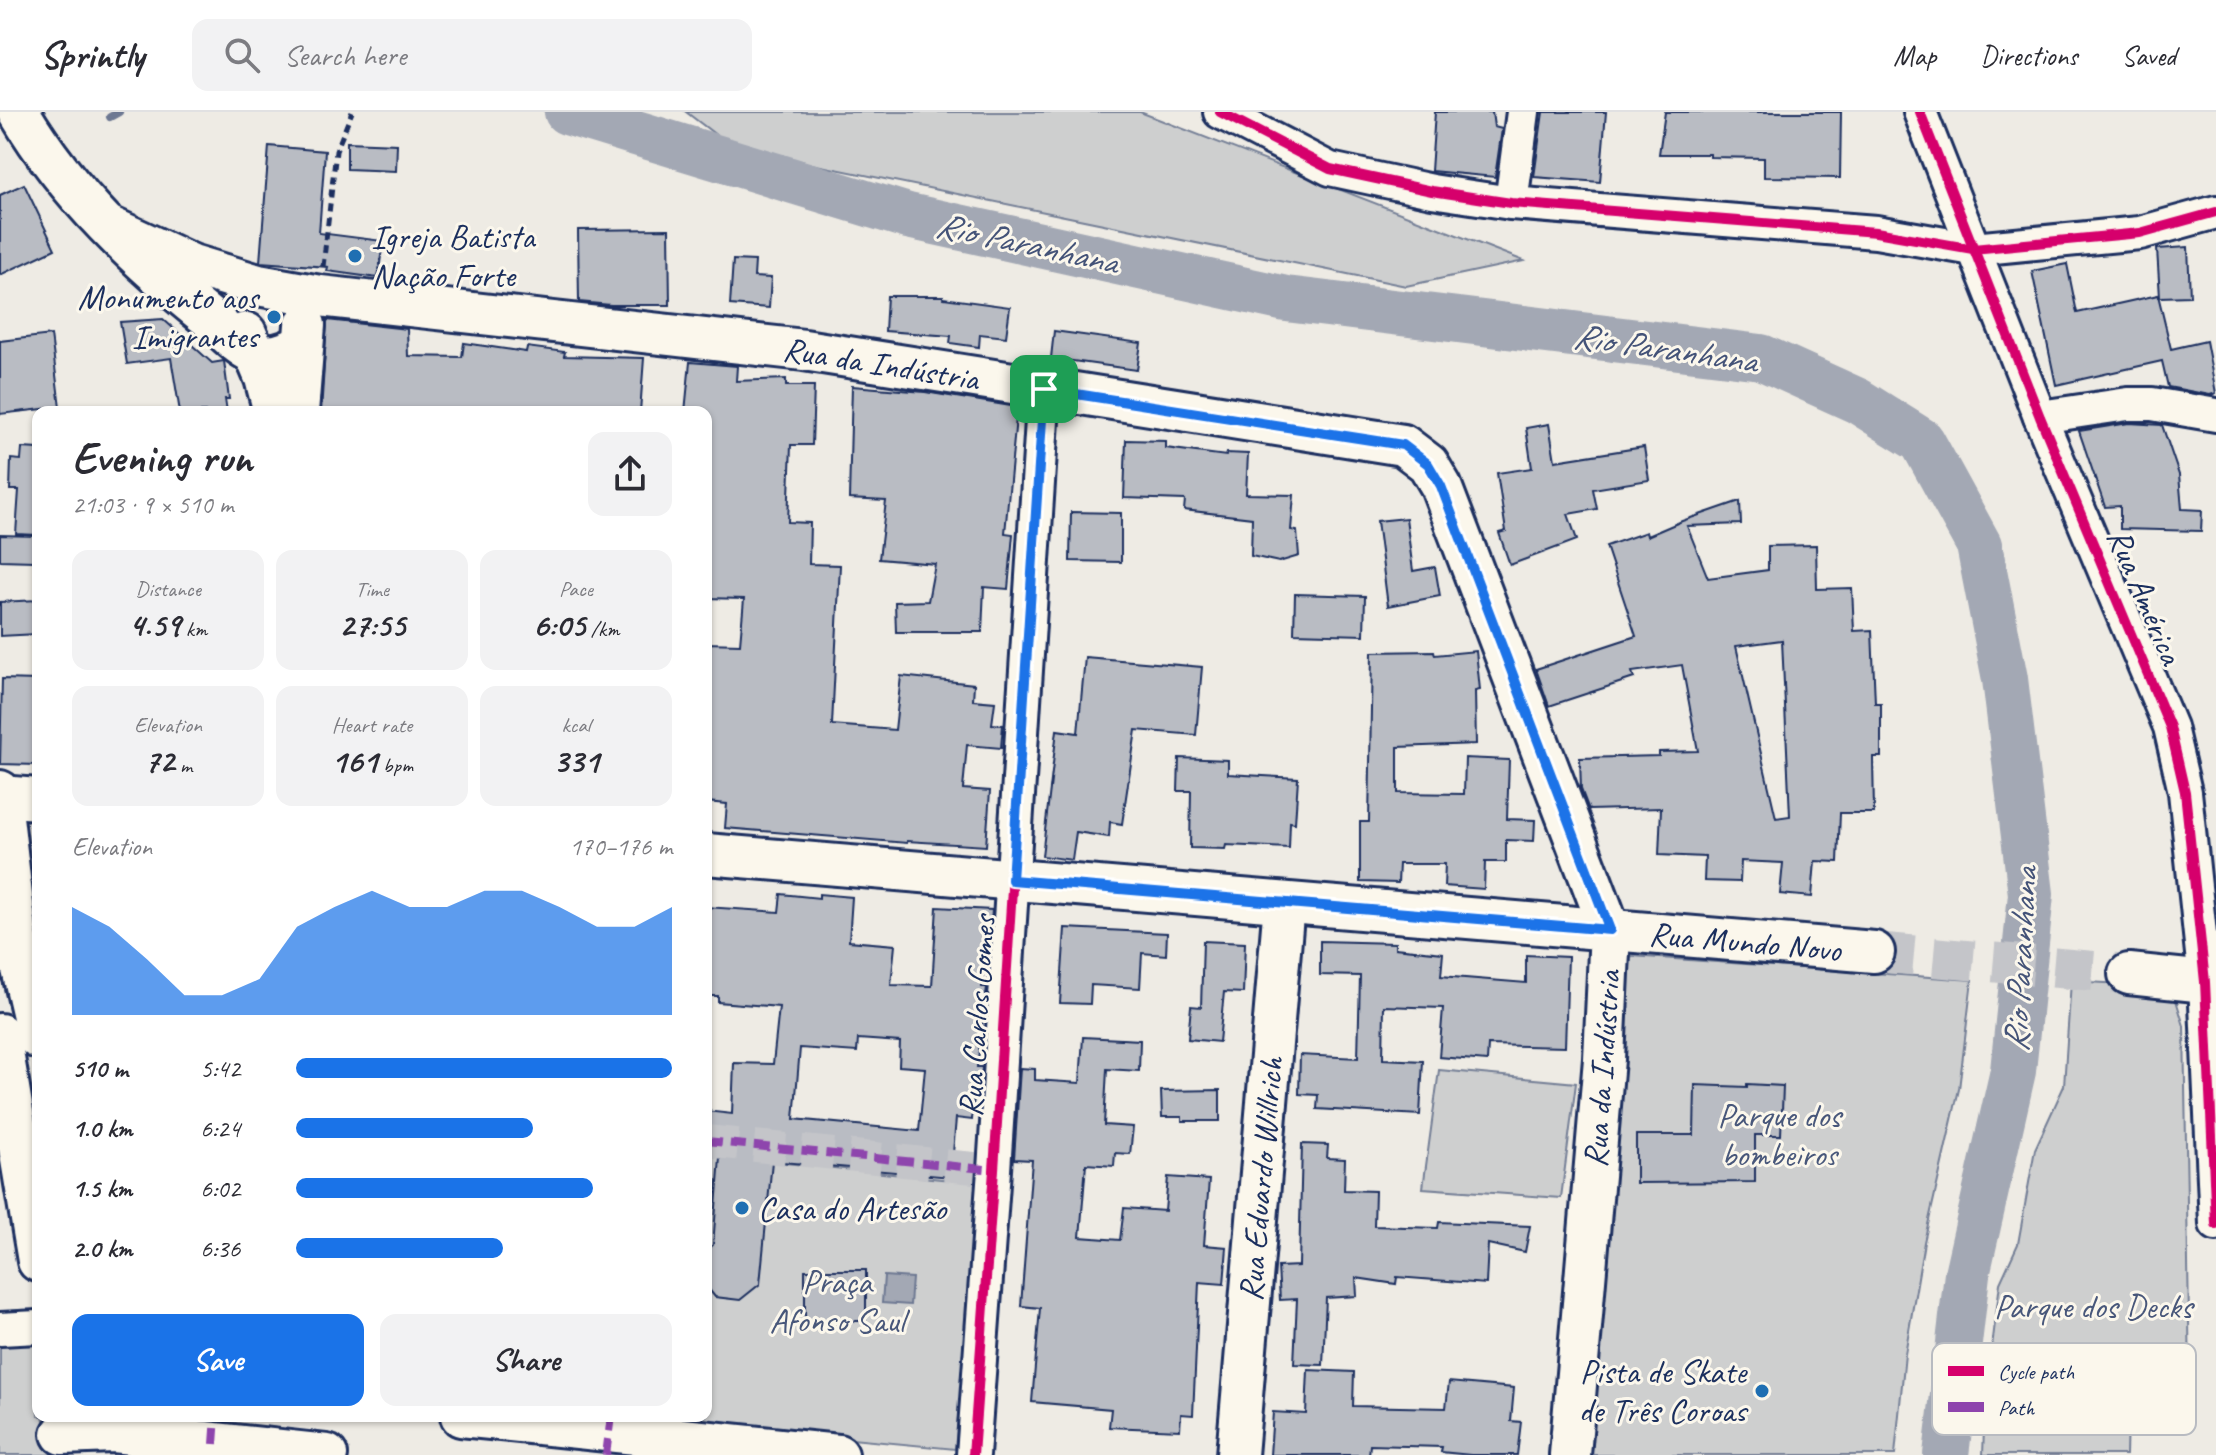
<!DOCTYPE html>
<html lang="en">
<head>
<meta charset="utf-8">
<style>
	body { margin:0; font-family:Caveat,sans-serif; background:#f2f2f3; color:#2b2b33; height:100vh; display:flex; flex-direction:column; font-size:30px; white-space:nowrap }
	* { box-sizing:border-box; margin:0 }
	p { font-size:26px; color:#7c7c81 }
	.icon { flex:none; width:44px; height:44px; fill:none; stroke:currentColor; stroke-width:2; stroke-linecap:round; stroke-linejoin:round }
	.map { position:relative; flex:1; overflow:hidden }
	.side { position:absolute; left:32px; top:294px; width:680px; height:1016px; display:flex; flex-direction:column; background:#fff; border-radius:16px; box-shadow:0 2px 6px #0004 }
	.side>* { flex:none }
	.pin { position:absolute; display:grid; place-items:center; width:68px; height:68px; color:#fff; margin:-34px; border-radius:16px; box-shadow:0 4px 12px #0006 }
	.round { display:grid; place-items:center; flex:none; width:84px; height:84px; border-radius:16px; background:#f2f2f3 }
	.overview { display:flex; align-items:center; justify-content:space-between; height:136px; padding:0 40px }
	h1 { font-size:44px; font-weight:700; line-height:60px }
	.stats { display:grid; grid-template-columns:repeat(3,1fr); gap:12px; height:136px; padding:8px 40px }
	.stats div { display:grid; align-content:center; border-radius:16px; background:#f2f2f3; text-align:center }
	.stats b { font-size:34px; font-weight:700 }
	.stats small { font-size:22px; font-weight:400 }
	.stats p { font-size:22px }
	.chart { height:224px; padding:16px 40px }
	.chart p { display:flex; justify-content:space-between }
	.chart svg { width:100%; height:144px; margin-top:8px; fill:#1a73e8; opacity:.7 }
	.button { display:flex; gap:16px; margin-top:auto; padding:16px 40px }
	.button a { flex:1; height:92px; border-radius:16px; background:#1a73e8; color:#fff; font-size:32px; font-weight:700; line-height:92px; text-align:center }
	.button a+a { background:#f2f2f3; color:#2b2b33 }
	ul { padding:0 40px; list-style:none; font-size:26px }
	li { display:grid; grid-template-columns:128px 96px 1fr; align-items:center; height:60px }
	li i { height:20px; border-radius:10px; background:#1a73e8 }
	header { display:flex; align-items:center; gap:48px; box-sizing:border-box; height:112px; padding:0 40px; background:#fff; border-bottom:2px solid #e1e1e2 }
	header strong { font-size:38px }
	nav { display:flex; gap:44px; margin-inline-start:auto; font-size:28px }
	.search { width:560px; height:72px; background:#f2f2f3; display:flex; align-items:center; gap:20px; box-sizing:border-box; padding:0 28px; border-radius:16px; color:#7c7c81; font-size:30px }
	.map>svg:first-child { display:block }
	.green { fill:#cecfcf; stroke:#747f96; stroke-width:2 }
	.water { fill:#a3a8b4; stroke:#6d7892; stroke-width:2 }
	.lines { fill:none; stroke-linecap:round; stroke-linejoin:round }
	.stream { stroke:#6d7892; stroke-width:8 }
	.river { stroke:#a3a8b4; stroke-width:46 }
	.building { fill:#b9bcc3; stroke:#1b2f5e; stroke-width:2; fill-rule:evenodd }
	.minor-tunnel { stroke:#c4c5c9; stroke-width:32; stroke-dasharray:32 16; stroke-linecap:butt }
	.major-tunnel { stroke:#c4c5c9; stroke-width:40; stroke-dasharray:40 20; stroke-linecap:butt }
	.minor-casing { stroke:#1b2f5e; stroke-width:38 }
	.major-casing { stroke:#1b2f5e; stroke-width:46 }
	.path { stroke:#1b2f5e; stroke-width:5; stroke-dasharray:8 6; stroke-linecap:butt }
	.minor { stroke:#fbf7ec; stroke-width:32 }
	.major { stroke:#fbf7ec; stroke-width:40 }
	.quiet { stroke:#8e44ad; stroke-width:8; stroke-dasharray:16 8; stroke-linecap:butt }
	.cycleway-casing { stroke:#fbf7ec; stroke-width:15 }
	.cycleway { stroke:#d6006c; stroke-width:10 }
	.route-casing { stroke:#fff; stroke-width:16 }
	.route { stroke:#1a73e8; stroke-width:10 }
	.poi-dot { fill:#1f6fb2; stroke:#fbf7ec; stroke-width:3 }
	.labels { text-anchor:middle; stroke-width:6; stroke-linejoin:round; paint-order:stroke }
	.poi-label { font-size:34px; fill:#1b2f5e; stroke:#fbf7ec; text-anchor:start }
	.street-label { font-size:34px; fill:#1b2f5e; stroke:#fbf7ec }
	.park-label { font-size:34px; fill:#48577a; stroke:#fbf7ec }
	.water-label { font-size:36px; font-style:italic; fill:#445378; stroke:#fbf7ec }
	.key { fill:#fbf7ec; stroke:#b8bbc1; stroke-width:2 }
	.key-label { font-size:22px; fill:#1b2f5e }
</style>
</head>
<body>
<header>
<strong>Sprintly</strong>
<div class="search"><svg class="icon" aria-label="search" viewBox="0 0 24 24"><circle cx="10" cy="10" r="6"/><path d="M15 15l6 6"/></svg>Search here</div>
<nav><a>Map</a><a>Directions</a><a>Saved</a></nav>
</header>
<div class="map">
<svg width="2216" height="1343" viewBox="0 0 2216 1343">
	<rect width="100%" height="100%" fill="#eeebe4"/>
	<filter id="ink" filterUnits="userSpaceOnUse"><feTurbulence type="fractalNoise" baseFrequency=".0125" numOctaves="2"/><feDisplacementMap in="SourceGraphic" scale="16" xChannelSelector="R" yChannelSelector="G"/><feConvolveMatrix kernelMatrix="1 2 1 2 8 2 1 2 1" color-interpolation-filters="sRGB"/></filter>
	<g filter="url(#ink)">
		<g class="green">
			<path d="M686,0h454l384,149 -118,25 -673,-138z"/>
			<path d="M1631,844l341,24 -13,109 -35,153 -19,112 -10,101h-310z"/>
			<path d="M2071,869l85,5 20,14 8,26 6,353c-68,3 -62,14 -64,76h-143l2,-52 15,-120 18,-39 17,-95 29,-63z"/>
			<path d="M1439,958l137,13 -15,115 -138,-10z"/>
			<path d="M706,1043l274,28 -25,266 -331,-32 82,-1z"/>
			<path d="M0,1225l38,1v78h5l10,39h-53z"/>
		</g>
		<path class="water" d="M884,1164l28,2 -2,27 -28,-2z"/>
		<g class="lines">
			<path class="stream" d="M110,5l9,-5"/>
			<path class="river" d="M567,0l341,104 378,83 475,58 97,44 64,40 57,104 26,134 26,215 -18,177 -46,203 -21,181"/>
		</g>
		<g class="building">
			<path d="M1435,0h57l2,15 8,2 -7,48 -64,-6z"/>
			<path d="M1543,0h63l-6,70 -66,-5z"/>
			<path d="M1665,0h176l-1,66 -76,-1v-19l-54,-1v-3h-51z"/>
			<path d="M347,30l50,2 -1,27 -49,-2z"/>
			<path d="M269,34l56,5 -6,82 64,8 -5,37 -51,-7 1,-4 -68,-5z"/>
			<path d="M24,72l31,65 -55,26v-80z"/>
			<path d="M669,117l1,76h-59l-32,-3 -1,-72z"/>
			<path d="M2188,135l2,49 -30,1 -3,-48z"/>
			<path d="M733,148l22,1 -1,16 17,1 -2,30 -39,-3z"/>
			<path d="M2067,152l10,49 81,-18 13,54 35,-8 10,52 -6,2 -42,-8 -6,-26 -106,24 -24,-114z"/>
			<path d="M887,184h56v2l67,9 -4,30 -26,-3 -1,13 -29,-4 1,-7 -66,-5z"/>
			<path d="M163,207l49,44 12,-2 5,38h-4l2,13h-47l-9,-54 -44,6 -7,-42z"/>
			<path d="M327,208l80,9 1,27 54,1 2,-14 62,9 1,-5 38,5 -1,4 80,2 -4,54h-187v-2l-51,-1v3h-81z"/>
			<path d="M1054,219l87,12 -4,27 -86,-12z"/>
			<path d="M51,223l9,72 -60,7v-73z"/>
			<path d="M690,250l47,4 -1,15 50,-2v7h28l-2,59h-21l-3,77 22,1 -1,41 31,1 -8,160 63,5 6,-54 73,8 -1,16 22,2 -3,22 11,1 -2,23 -34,-3 -4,44 27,2 -4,55 -79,-5v2l-182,-15 2,-24 -21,-2v-159l34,1 4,-45 -38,-1v-186h-21z"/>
			<path d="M852,274l73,6 92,15 -12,126 8,1 -5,55 -24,-2 -2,45h-86l-1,-30 33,-1 7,-37 -56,-5 7,-58 -37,-2z"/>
			<path d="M2129,311l33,2 17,50 3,34 20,1 -1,21 -81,-2v-23l-15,1 -26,-76z"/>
			<path d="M1549,312l6,37 89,-14 5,33 -56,9 4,20 -29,5 9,26 -67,25 -11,-32 7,-2 -9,-58 35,-5 -6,-40z"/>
			<path d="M1126,328l40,1v7l60,8 1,-3 21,1 -2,40 48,1 -3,35 6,1 2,25 -20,6 -28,-6 1,-38 -68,-8 1,-10 -61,-2z"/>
			<path d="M22,336l16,1v86l-22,-1 3,-44h-9l1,-31 10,1z"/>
			<path d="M1740,389l1,23 -54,2 21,52 60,-8v-24l48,-1 1,44 35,-1 2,43 18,-1 3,73h6v54h-8l1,56h-34l-2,49 -23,-1 -3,36 -32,-3 3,-31 -42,-2 -1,21 -36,-1 1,-24 -46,-2 2,-47 -72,2 -8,-21 -1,-31 79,-2v-4l39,-1 -16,-86 -50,7 2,6 -85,28 -13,-37 100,-33 -30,-90 40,-14 1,4 35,-15zM1782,528l8,176 -14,2 -40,-172z"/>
			<path d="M1071,400l50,1v49l-51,-1z"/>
			<path d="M1406,406l7,53 22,-4 5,29 -52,10 -11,-85z"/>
			<path d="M0,423l35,1 -1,25 -34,-1z"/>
			<path d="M1295,482l70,2 -1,39 -70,-2z"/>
			<path d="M38,488v34l-38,2v-34z"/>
			<path d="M1434,539l1,4 41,-4 4,39 -5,1 1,53 -78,3v46l66,1 1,-36 44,2 -2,59 28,1 -1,21 -28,-1v22h-21l-1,27 -40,-3 1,-22h-46l-1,19 -38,-1v-60h9l3,-170z"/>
			<path d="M1085,545l117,10 -6,68 -60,-5 -14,94 -12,-2 -1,15 -33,-5 -4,28 -30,-4 15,-126 21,3z"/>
			<path d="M2,567l36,1v85l-38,-1z"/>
			<path d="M1179,646l49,2v14l70,4 -3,45 -5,-1 -1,26 -63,-3 -1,4 -35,-1 1,-57h-13z"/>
			<path d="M781,782l38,4v-4l33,3 -3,44 46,4 -4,40 41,1 5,-79 55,3 -2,26h-5l-3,51h5l-10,80h5l-2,27h-6l-2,26 -16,-2 -5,59 -179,-16 -12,123 -20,16 -25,-3 -9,-11v-36l7,-5 7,-88 -14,-2v-44l26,3 2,-51 39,1 6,-57 -61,-5v-6h-12v-89l73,5zM858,927l42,3 -1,24 26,2 -6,63 -125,-12 6,-71 57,4z"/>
			<path d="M1065,816l102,5 -1,22 -24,-2 -2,35 -49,-3 -1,19 -30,-1z"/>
			<path d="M1203,829l42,2 -2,50 -19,-1 -5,50 -31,-3 3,-33 10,1z"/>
			<path d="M1320,829l75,2v5l48,5 -2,23 85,7v-28l42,2 -3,90 -77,-2 -1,16 -48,-4 4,-49 -59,-2 -1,53 40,2 -3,54 -103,-6 1,-14 -19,-1 1,-39 58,3 2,-82 -40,-1z"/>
			<path d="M1083,925l57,3 -1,31 -32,-2 -3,56 29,2 -3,27 -15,-1 -1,13 -28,-2 -6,73 40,3 4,-32 41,3 3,-34 41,3 -5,65 23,2 -3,37 -25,-2 -6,133 -12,-1 -1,16 -71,-3 2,-18 -79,-7 8,-94 -19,-2 11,-146 -18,-1 6,-91 15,1v11l45,3z"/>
			<path d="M1747,972l36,2 -2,49h-26v47l-119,1v-48h58l1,-50 52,2z"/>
			<path d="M1220,978v31h-38v-4h-20l-1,-26z"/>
			<path d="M1302,1032l26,1 -1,13 18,1 -1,31 31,1 -1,35 64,2 1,-6 91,4 -5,26 -37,-8 -2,40 -89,-7 -1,7 -40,-6 1,18 -31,2 -3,67 -29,-1 3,-65 -17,1 -2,-33 21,-1z"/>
			<rect x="805" y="1158" width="61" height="51"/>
			<path d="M1308,1258l46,2 -1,34 93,2 3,-26 65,6 -3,33 10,1 -4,33h-46l-30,-3 1,-5 -72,-2 -1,10h-99l3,-43 33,2z"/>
		</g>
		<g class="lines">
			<path class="minor-tunnel" d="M706,1029l288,29"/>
			<path class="major-tunnel" d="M1874,840l255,22"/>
			<g class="minor-casing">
				<g id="minor">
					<path d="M1220,0l110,57 102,22 79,12 365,29 97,17 167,-16 76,-21"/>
					<path d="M1920,0l120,305 130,310 15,65 20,190 11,242"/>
					<path d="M1511,91l12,-91"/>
					<path d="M2040,305l88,-13h24l64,11"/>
					<path d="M0,1217l38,-2"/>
					<path d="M973,1343l21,-285 50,-781"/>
				</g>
			</g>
			<g class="major-casing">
				<g id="major">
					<path d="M19,0c49,83 119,149 194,209 12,10 29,29 44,33 16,5 32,-2 46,-10"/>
					<path d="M110,115l82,38 66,20 62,11 484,54 599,95 25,19 13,22 169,444 -6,129 -34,396"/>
					<path d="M246,221l19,45 9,34"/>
					<path d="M298,300l7,-87"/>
					<path d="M0,679l19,165 19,82"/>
					<path d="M0,684l38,3"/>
					<path d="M706,742l1168,98"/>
					<path d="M2129,862l87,9"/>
					<path d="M0,922l38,227"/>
					<path d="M461,1304l377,39"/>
					<path d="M62,1322l51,-2 214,23"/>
					<path d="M1237,1343l47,-552"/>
				</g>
			</g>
			<path class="path" d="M323,155l13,-116 16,-39"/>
			<use href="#minor" class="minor"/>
			<use href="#major" class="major"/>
			<g class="quiet">
				<path d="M706,1029l288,29"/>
				<path d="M214,1332l2,-28"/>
				<path d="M606,1343l5,-39"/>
			</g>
			<g class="cycleway-casing">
				<g id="cycleway">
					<path d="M1220,0l110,57 102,22 79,12 365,29 97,17 167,-16 76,-21"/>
					<path d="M1920,0l120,305 130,310 15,65 20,190 11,242"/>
					<path d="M973,1343l21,-285 50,-781"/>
				</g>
			</g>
			<use href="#cycleway" class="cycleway"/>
		</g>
	</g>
	<g class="lines" filter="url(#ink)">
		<g class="route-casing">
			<path id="route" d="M1044,277l359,56 25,19 13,22 169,444 -598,-50z"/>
		</g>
		<use href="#route" class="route"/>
	</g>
	<g class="poi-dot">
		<circle cx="355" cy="144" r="8"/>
		<circle cx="274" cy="205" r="8"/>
		<circle cx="742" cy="1096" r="8"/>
		<circle cx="1762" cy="1279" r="8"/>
	</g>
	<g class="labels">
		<g class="poi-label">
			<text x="371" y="136">Igreja Batista<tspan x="371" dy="39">Nação Forte</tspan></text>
			<text x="258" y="197" text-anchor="end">Monumento aos<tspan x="258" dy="39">Imigrantes</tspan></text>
			<text x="758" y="1108">Casa do Artesão</text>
			<text x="1746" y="1271" text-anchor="end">Pista de Skate<tspan x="1746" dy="39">de Três Coroas</tspan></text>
		</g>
		<g class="street-label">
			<text transform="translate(881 251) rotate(9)" y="12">Rua da Indústria</text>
			<text transform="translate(2146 484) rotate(67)" y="12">Rua América</text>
			<text transform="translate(1745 829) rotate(5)" y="12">Rua Mundo Novo</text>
			<text transform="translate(976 904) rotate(-86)" y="12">Rua Carlos Gomes</text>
			<text transform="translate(1601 957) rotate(-86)" y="12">Rua da Indústria</text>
			<text transform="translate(1260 1067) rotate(-85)" y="12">Rua Eduardo Willrich</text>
		</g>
		<g class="park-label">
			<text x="1779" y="1015">Parque dos<tspan x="1779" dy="39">bombeiros</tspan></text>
			<text x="837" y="1181">Praça<tspan x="837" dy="39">Afonso Saul</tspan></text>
			<text x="2093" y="1206">Parque dos Decks</text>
		</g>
		<g class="water-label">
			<text transform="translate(1027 130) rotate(12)" y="13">Rio Paranhana</text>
			<text transform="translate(1665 235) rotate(8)" y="13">Rio Paranhana</text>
			<text transform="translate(2019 848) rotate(-87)" y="13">Rio Paranhana</text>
		</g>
	</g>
	<rect x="1932" y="1231" width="264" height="92" rx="12" class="key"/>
	<rect x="1948" y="1254" width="36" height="10" fill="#d6006c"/>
	<rect x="1948" y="1290" width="36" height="10" fill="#8e44ad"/>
	<g class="key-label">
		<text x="1998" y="1267">Cycle path</text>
		<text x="1998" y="1303">Path</text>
	</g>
</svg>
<div class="pin" style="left:1044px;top:277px;background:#1e9e55"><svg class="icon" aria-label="arrive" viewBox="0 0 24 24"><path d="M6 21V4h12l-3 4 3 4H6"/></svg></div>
<section class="side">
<div class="overview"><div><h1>Evening run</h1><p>21:03 · 9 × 510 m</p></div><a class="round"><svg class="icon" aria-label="share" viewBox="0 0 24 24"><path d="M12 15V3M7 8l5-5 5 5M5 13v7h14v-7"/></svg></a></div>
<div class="stats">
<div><p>Distance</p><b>4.59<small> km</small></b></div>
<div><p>Time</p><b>27:55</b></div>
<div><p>Pace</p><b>6:05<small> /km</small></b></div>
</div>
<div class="stats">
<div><p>Elevation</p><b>72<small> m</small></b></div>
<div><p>Heart rate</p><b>161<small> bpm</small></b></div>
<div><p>kcal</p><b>331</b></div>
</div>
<div class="chart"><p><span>Elevation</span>170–176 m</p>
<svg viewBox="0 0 160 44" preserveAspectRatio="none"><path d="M0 44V11L10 17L20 27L30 38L40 38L50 33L60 17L70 11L80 6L90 11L100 11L110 6L120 6L130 11L140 17L150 17L160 11V44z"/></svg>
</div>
<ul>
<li><b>510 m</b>5:42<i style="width:100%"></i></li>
<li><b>1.0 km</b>6:24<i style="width:63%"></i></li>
<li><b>1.5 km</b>6:02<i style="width:79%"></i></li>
<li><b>2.0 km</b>6:36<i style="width:55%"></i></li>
</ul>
<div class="button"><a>Save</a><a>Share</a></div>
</section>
</div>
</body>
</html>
